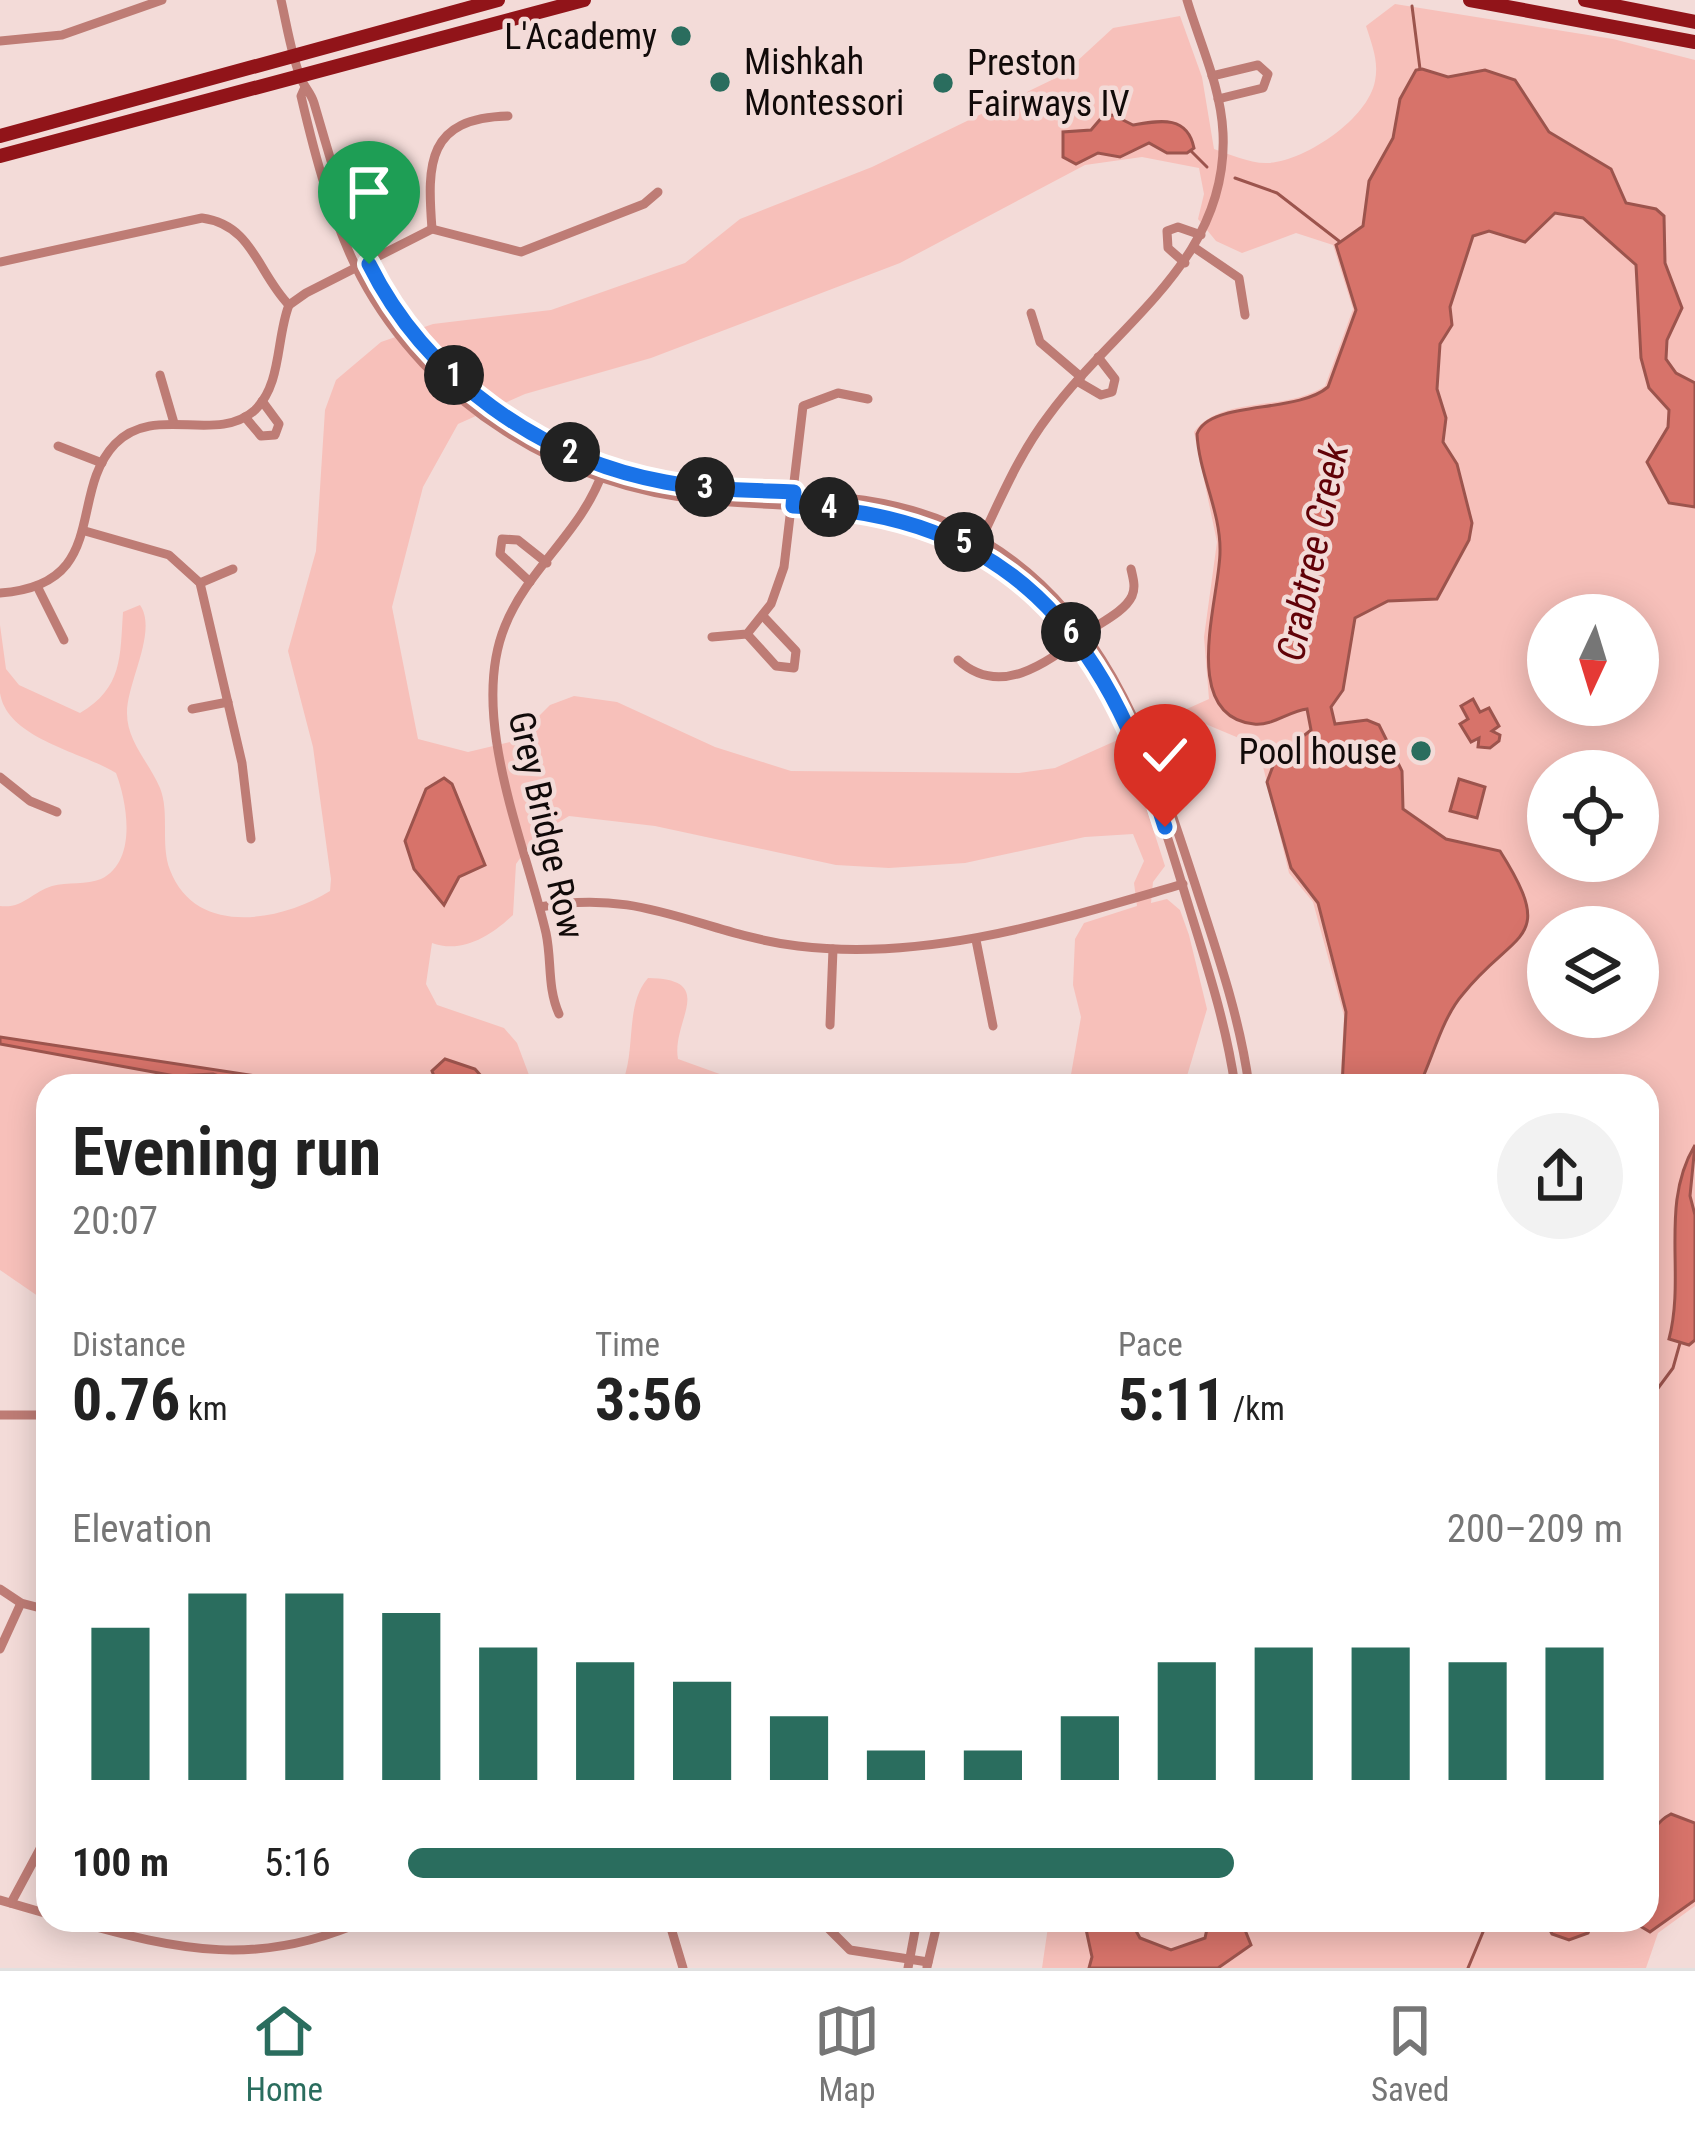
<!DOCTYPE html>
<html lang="en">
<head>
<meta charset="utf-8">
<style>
	body { margin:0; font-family:"Roboto Condensed",sans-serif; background:#f2f2f2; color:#222; height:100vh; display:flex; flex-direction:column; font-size:45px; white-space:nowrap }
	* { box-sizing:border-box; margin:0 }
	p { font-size:39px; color:#767676 }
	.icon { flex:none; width:66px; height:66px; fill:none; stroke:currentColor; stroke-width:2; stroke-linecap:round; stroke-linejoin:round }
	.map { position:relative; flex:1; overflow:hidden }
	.side { position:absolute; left:36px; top:1074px; width:1623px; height:858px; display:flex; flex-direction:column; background:#fff; border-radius:36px; box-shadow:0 6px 30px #0003 }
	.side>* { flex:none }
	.needle { width:78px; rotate:184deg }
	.fabs { position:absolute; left:1527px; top:594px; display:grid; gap:24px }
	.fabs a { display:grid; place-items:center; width:132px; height:132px; border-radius:50%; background:#fff; box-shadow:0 6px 30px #0003; font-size:60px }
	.pin { position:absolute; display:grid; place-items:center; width:102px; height:102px; color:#fff; margin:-123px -51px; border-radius:50% 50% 50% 0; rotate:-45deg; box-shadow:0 0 12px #0007 }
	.pin .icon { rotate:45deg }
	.km { position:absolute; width:60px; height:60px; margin:-30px; border-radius:50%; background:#222; color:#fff; font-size:33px; line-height:60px; text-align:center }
	.round { display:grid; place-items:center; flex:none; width:126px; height:126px; border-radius:63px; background:#f2f2f2 }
	.overview { display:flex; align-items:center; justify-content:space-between; height:204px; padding:0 36px }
	h1 { font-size:66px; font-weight:700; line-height:90px }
	.stats { display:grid; grid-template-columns:repeat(3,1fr); gap:18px; height:204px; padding:12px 36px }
	.stats div { display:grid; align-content:center }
	.stats b { font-size:60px; font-weight:700 }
	.stats small { font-size:33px; font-weight:400 }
	.stats p { font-size:33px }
	.chart { height:336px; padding:24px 36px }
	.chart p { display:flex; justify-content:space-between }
	.chart svg { width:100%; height:216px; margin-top:12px; stroke:#2a6d5e; stroke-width:6 }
	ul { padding:0 36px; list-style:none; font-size:39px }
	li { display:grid; grid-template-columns:192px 144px 1fr; align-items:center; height:90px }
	li i { height:30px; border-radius:15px; background:#2a6d5e }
	.dock { display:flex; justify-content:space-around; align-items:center; height:168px; border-top:3px solid #e0e0e0; background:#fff; font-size:33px; color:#767676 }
	.dock a { display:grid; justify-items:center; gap:6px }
	.dock .on { color:#2a6d5e }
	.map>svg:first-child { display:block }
	.green { fill:#f7c0ba; fill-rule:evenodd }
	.water { fill:#d7736a; stroke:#9c544d; stroke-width:3 }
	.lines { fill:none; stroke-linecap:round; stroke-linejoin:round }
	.stream { stroke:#9c544d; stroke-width:3 }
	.street { stroke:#be7c75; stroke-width:9 }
	.primary { stroke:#911419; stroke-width:14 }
	.route-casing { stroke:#fff; stroke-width:24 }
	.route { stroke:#1a73e8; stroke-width:15 }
	.poi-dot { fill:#2a6d5e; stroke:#f3dbd8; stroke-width:4.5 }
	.labels { text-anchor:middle; stroke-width:9; stroke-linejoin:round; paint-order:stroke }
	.poi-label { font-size:36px; fill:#110a09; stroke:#f3dbd8; text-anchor:end }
	.street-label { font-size:36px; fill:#110a09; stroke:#f3dbd8 }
	.water-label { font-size:39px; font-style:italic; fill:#610107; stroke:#f3dbd8 }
</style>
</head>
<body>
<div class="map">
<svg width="1695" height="1968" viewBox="0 0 1695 1968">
	<rect width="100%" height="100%" fill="#f3dbd8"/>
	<g class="green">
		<path d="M1395,4l218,35 82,21v1846l-37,27 -12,35h-604l7,-48h598v-834h-307l4,-70 -31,-114 -24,-29 -31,-127 -55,-23 -75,28 37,115 -12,16 -2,21 16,-4 13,11 9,25 18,74 -23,77h-115l12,-69 -8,-32 2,-46 9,-16 53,-17 -3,-23 10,-22 -11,-27 -48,3 -120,26 -76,5 -53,-3 -181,-39 -86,-10 -33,20 -20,28 -3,51c-22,21 -51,39 -81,28l-6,41 11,21 67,23 13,15 15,40 43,3h-85l-15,-17 -44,9 7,8h-116l-322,-49v-131c23,3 32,-14 52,-20 15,-4 35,-1 49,-7 37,-18 26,-77 15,-106 -33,-21 -109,-34 -116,-80 0,-21 0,-46 0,-68l6,44 13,16 61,28c43,-25 40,-57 43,-101l17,-7c18,26 -13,77 -13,108 0,29 22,49 33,75 10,25 0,56 10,82 26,68 112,51 160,21l1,-12 -18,-132 -25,-96 28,-100 9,-141 11,-30 45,-38 52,-18 118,-14 134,-47 55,-44 132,-52 190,-92 51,-47 67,-12 22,61 12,72c15,5 37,15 54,14 37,-2 100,-44 107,-82 4,-20 -3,-36 -9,-55zM1142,157l57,11 5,26 -6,25 18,22 26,12 54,-20 37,12 20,64 -28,77c-38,26 -105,9 -131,46l23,110 -13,95 5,62 -154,69 -36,5 -228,-2 -76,-24 -98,-45 -43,-6 -24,9 -36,36 -46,11 -50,-13 -26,-132 31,-120 35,-63 67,-30 126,-36 249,-95 185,-98zM1548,615h90v90h-90zM1548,771h90v90h-90zM1548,927h90v90h-90z"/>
		<path d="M648,978c71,1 23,43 30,81l75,27 -49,-7 -94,7 13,-5c13,-33 2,-77 25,-103z"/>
		<path d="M0,1044l175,32 38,-2 36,12h-201v217l-48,-33z"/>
	</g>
	<g class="water">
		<path d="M1422,69l26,8 37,-7 30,10 34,52 62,37 15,34 30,6 8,7 1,47 17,45 -15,32 -1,19 10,14 19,10v124l-26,-4 -22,-41 21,-35 1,-17 -20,-22 -8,-30 -5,-93 -53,-47 -28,-5 -30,29 -36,-11 -16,5 -23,71 2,18 -12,19 -3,45 9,29 -3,24 14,22 15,59 -3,17 -32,59 -49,2 -33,17 -12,72 -12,17 4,17 32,-4 12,5 23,46 1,38 43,30 54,12c58,92 15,78 -37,143 -21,24 -30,63 -44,92h-77l4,-74 -28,-109 -27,-35 -24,-86 9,-24 35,-28 -4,-21c-18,2 -34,17 -53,15 -76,-8 -34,-128 -34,-172 1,-40 -21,-78 -23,-118 12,-34 100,-20 131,-47l28,-77 -20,-65 27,-19 6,-45 24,-43 7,-39 16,-29z"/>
		<path d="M1113,115l20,10c25,-4 54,-11 61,23l-7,5h-20l-18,-10 -29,14 -22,-4 -22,11 -13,-7v-25l28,-2 12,-14z"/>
		<path d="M1473,699l7,13 9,-4 10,18 -7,5 8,4 -1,6 -9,7 -12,-1 1,-9 -8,4 -11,-18 8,-5 -7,-13z"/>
		<path d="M444,778l8,6 33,81 -26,12 -15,28 -30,-36 -9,-28 21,-52z"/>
		<path d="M1459,779l26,8 -8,31 -27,-7z"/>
		<path d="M0,1037l322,49h-73l-36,-12 -38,2 -175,-32z"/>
		<path d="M445,1059l30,10 15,17h-52l-6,-15z"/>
		<path d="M1695,1145l-5,51 5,19v125l-6,5 -20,-6c17,-65 -10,-134 26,-194z"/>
		<path d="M1671,1814l24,9v77l-45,32 -20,-12h17c0,-34 -12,-88 24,-106z"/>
		<path d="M1084,1920h46l10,18 31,12 34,-12 4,-18h32l10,25 -33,23h-129l3,-11z"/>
		<path d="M1593,1920l-5,13 -19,7 -17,-6 -6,-12z"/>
	</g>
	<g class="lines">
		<g class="stream">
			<path d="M1412,6l8,63"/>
			<path d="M1191,151l16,16"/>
			<path d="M1235,178l42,15 62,48"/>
			<path d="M1647,1458l3,-59 23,-31 7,-25"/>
			<path d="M1468,1968l20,-48"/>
		</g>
		<g class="street">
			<path d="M281,0c6,26 10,54 20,79 4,9 10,14 13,24 18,61 34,123 64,179 61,111 186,187 309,203 91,12 182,2 268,41 145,66 195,218 240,358 21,66 45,133 54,202"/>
			<path d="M0,41l62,-6 100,-35"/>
			<path d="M1212,76l46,-11 10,9 -5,14 -45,11"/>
			<path d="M305,87l-4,9c14,60 31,125 60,181 67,126 203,211 345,223 90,9 183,0 265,46 125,71 172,209 211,338 20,67 43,132 53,202"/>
			<path d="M432,229c-5,-66 -5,-111 76,-113"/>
			<path d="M1195,248l44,30 6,37"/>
			<path d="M0,262l202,-44c51,7 55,54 87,87"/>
			<path d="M1185,263l-17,-15 -1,-17 11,-4 23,8"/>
			<path d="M1031,313l9,29 41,35"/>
			<path d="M160,375l14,48"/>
			<path d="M1077,381l24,14 11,-3 3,-13 -17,-22"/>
			<path d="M245,417l16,19 14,-1 4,-11 -17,-23"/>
			<path d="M58,446l44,17"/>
			<path d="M85,531l84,24 31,28 42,180 9,76"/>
			<path d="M979,544c21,-44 40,-90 70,-129 67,-91 180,-155 174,-282 -2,-46 -23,-89 -36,-133"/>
			<path d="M530,582l-30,-28 2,-15 16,1 29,23"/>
			<path d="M200,583l33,-14"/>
			<path d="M37,586l27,54"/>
			<path d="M0,593c111,-8 67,-99 115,-149 39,-41 101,1 140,-34 27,-26 21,-72 34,-105l17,-12 126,-64 89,23 123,-48 14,-12"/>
			<path d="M747,634l29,32 18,2 2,-17 -32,-34"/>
			<path d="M712,637l35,-3 24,-30 13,-37 19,-161 35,-13 30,6"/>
			<path d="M958,660c44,40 92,0 131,-29 13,-9 36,-20 43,-35 4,-9 1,-18 -1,-27"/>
			<path d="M192,709l36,-7"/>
			<path d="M0,777l30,24 27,11"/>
			<path d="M540,907c103,-20 161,27 258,39 131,16 260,-26 385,-62"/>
			<path d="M976,940l17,86"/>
			<path d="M559,1014c-12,-27 -7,-53 -13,-81 -21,-91 -78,-217 -41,-307 23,-58 77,-94 98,-155"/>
			<path d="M830,1025l3,-76"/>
			<path d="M0,1415h48"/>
			<path d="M0,1589l21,14 27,7"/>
			<path d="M0,1649l21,-46"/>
			<path d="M0,1900l48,14"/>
			<path d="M11,1903l37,-69"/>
			<path d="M71,1920c109,31 188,48 295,0"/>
			<path d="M820,1920l30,30 78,12"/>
			<path d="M671,1928l12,40"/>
			<path d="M927,1967l11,-47"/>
			<path d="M908,1968l9,-48"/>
		</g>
		<g class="primary">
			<path d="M1470,0l225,42"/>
			<path d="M1585,0l110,22"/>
			<path d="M0,136l498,-136"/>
			<path d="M0,156l584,-156"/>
		</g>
	</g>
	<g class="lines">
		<g class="route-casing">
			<path id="route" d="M369,264c56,113 173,196 296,218 43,8 86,8 129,10l-1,14c214,8 311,125 372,321"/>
		</g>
		<use href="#route" class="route"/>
	</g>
	<g class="poi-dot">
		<circle cx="681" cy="36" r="12"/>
		<circle cx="720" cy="82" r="12"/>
		<circle cx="943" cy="83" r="12"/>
		<circle cx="1421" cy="751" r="12"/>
	</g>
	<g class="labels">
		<g class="poi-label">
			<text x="657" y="49">L'Academy</text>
			<text x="744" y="74" text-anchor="start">Mishkah<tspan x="744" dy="41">Montessori</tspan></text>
			<text x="967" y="75" text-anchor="start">Preston<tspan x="967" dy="41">Fairways IV</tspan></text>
			<text x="1397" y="764">Pool house</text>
		</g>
		<g class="street-label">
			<text transform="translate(547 825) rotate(77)" y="13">Grey Bridge Row</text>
		</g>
		<g class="water-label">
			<text transform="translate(1312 552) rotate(-78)" y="14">Crabtree Creek</text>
		</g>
	</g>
</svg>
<div class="fabs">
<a><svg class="needle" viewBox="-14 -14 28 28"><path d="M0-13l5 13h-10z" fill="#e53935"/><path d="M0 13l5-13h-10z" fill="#767676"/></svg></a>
<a><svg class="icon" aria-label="locate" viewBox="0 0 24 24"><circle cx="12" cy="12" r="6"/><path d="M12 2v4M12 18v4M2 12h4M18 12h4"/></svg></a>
<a><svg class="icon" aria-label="layers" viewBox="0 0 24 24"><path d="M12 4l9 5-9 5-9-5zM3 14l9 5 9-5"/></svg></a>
</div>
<div class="pin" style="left:369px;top:264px;background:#1e9e55"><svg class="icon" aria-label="arrive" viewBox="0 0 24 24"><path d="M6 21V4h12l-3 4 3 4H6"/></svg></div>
<div class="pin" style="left:1165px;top:827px;background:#d93025"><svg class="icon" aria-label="check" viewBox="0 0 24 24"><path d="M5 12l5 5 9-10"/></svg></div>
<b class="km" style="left:454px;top:375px">1</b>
<b class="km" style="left:570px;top:452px">2</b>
<b class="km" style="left:705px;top:487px">3</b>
<b class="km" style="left:829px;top:507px">4</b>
<b class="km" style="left:964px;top:542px">5</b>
<b class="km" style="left:1071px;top:632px">6</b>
<section class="side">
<div class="overview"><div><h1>Evening run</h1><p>20:07</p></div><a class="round"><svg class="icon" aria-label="share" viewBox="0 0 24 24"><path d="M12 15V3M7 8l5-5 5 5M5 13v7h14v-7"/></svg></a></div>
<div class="stats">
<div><p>Distance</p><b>0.76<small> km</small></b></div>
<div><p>Time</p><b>3:56</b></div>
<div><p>Pace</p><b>5:11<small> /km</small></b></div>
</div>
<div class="chart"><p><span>Elevation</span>200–209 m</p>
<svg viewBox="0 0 160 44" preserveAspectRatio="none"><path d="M5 44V13M15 44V6M25 44V6M35 44V10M45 44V17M55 44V20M65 44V24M75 44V31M85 44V38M95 44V38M105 44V31M115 44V20M125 44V17M135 44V17M145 44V20M155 44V17"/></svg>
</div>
<ul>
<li><b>100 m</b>5:16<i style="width:68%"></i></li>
</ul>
</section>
</div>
<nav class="dock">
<a class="on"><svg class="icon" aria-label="home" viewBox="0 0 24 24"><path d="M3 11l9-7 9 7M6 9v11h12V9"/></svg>Home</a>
<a><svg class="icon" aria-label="map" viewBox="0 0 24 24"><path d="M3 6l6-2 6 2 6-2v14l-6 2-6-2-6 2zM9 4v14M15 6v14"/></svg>Map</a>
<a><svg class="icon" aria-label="saved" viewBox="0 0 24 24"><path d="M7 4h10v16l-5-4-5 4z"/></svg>Saved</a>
</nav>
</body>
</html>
